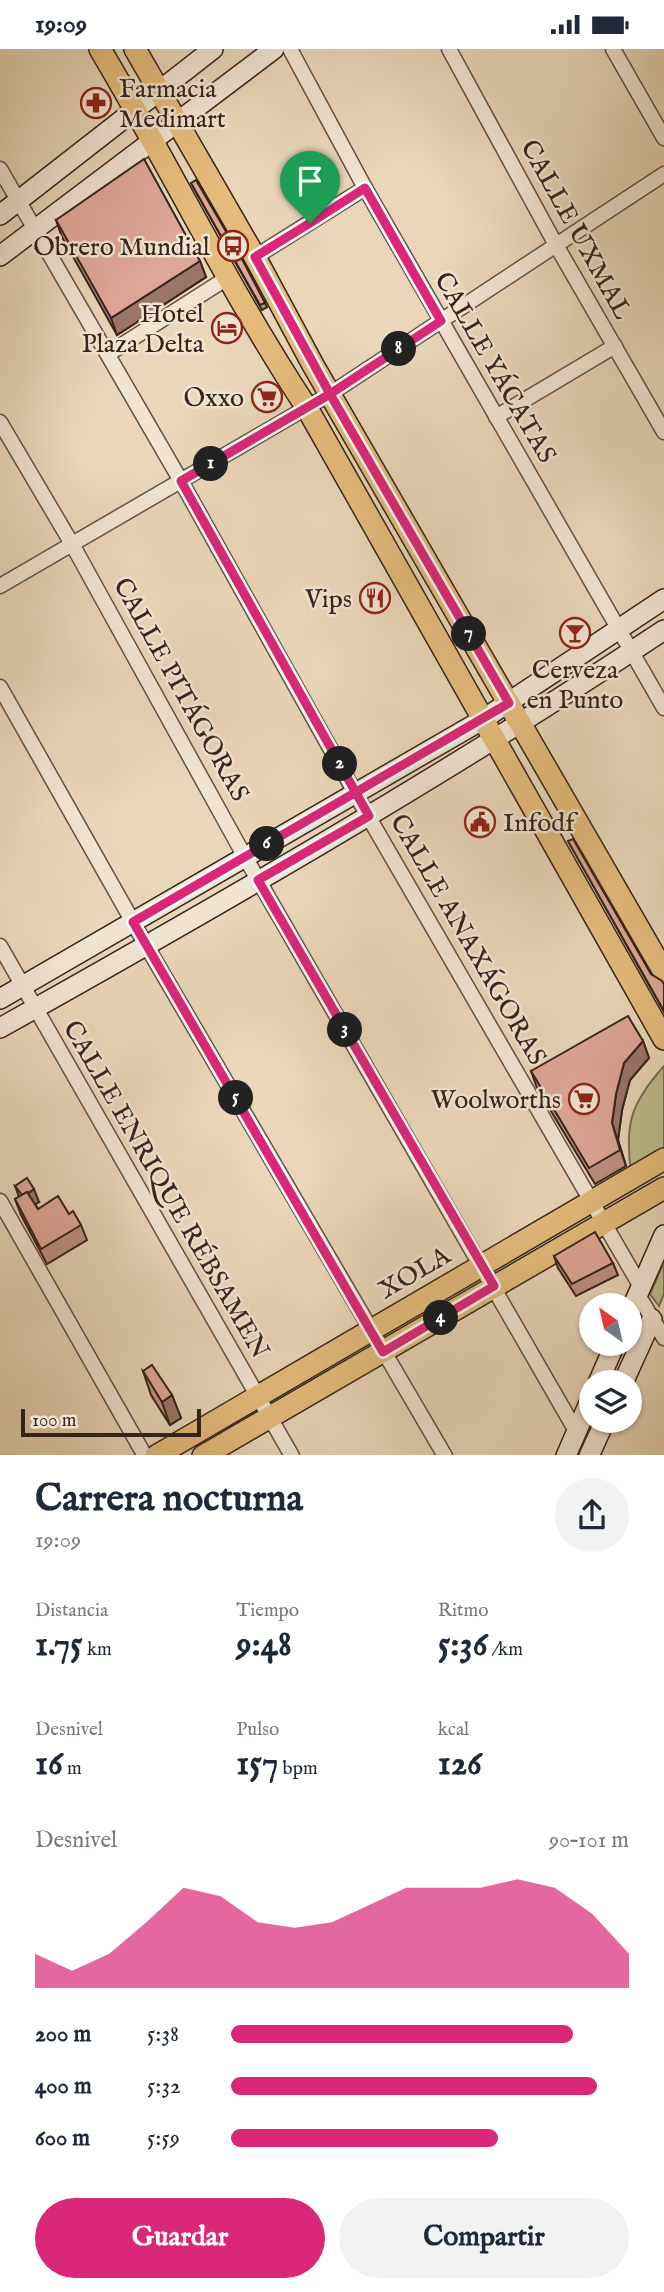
<!DOCTYPE html>
<html lang="es">
<head>
<meta charset="utf-8">
<style>
	body { margin:0; font-family:"IM FELL English",serif; background:#f2f2f3; color:#1f2937; height:100vh; display:flex; flex-direction:column; font-size:26px; white-space:nowrap }
	* { box-sizing:border-box; margin:0 }
	p { font-size:23px; color:#747a83 }
	.icon { flex:none; width:38px; height:38px; fill:none; stroke:currentColor; stroke-width:2; stroke-linecap:round; stroke-linejoin:round }
	.map { position:relative; height:1406px; overflow:hidden }
	.side { display:flex; flex-direction:column; background:#fff; flex:1 }
	.side>* { flex:none }
	.needle { width:46px; rotate:326deg }
	.fabs { position:absolute; left:579px; top:1244px; display:grid; gap:14px }
	.fabs a { display:grid; place-items:center; width:63px; height:63px; border-radius:50%; background:#fff; box-shadow:0 2px 5px #0004; font-size:35px }
	.scale { position:absolute; left:21px; bottom:18px; width:180px; box-sizing:border-box; padding-left:7px; border:4px solid #36241b; border-top:0; font-size:19px; line-height:24px; white-space:nowrap; color:#36241b; -webkit-text-stroke:5px #f1e5d2; paint-order:stroke }
	.pin { position:absolute; display:grid; place-items:center; width:60px; height:60px; color:#fff; margin:-72px -30px; border-radius:50% 50% 50% 0; rotate:-45deg; box-shadow:0 0 7px #0007 }
	.pin .icon { rotate:45deg }
	.km { position:absolute; width:35px; height:35px; margin:-18px; border-radius:50%; background:#222; color:#fff; font-size:19px; line-height:35px; text-align:center }
	.round { display:grid; place-items:center; flex:none; width:74px; height:74px; border-radius:37px; background:#f2f2f3 }
	.summary { display:flex; align-items:center; justify-content:space-between; height:119px; padding:0 35px }
	h1 { font-size:38px; font-weight:800; line-height:52px }
	.stats { display:grid; grid-template-columns:repeat(3,1fr); gap:10px; height:119px; padding:7px 35px }
	.stats div { display:grid; align-content:center }
	.stats b { font-size:35px; font-weight:800 }
	.stats small { font-size:19px; font-weight:400 }
	.stats p { font-size:19px }
	.chart { height:196px; padding:14px 35px }
	.chart p { display:flex; justify-content:space-between }
	.chart svg { width:100%; height:126px; margin-top:7px; fill:#db2777; opacity:.7 }
	.action { display:flex; gap:14px; margin-top:auto; padding:14px 35px }
	.action a { flex:1; height:80px; border-radius:42px; background:#db2777; color:#fff; font-size:28px; font-weight:800; line-height:80px; text-align:center }
	.action a+a { background:#f2f2f3; color:#1f2937 }
	ul { padding:0 35px; list-style:none; font-size:23px }
	li { display:grid; grid-template-columns:112px 84px 1fr; align-items:center; height:52px }
	li i { height:18px; border-radius:9px; background:#db2777 }
	.status { display:flex; justify-content:space-between; align-items:center; height:49px; padding:0 35px; background:#fff; direction:ltr }
	.status svg { height:19px; fill:currentColor }
	.map>svg:first-child { display:block }
	.green { fill:#bcbd8c; stroke:#797054; stroke-width:2 }
	.lines { fill:none; stroke-linecap:round; stroke-linejoin:round }
	.street-casing { stroke:#635142; stroke-width:17 }
	.secondary-casing { stroke:#36241b; stroke-width:22 }
	.primary-casing { stroke:#36241b; stroke-width:24 }
	.street { stroke:#f1e5d2; stroke-width:14 }
	.secondary { stroke:#f1e5d2; stroke-width:19 }
	.primary { stroke:#e5bc7c; stroke-width:21 }
	.wall { fill:#bf9082; stroke:#36241b; stroke-width:2 }
	.shaded-wall { fill:#9b756a; stroke:#36241b; stroke-width:2 }
	.building { fill:#dea797; stroke:#36241b; stroke-width:2 }
	.route-casing { stroke:#fff; stroke-width:14 }
	.route { stroke:#db2777; stroke-width:9 }
	.labels { text-anchor:middle; stroke-width:5; stroke-linejoin:round; paint-order:stroke }
	.poi-label { font-size:26px; fill:#36241b; stroke:#f1e5d2; text-anchor:end }
	.street-label { font-size:26px; fill:#36241b; stroke:#f1e5d2 }
</style>
</head>
<body>
<div class="status"><b>19:09</b><svg viewBox="0 0 49 12"><path d="M0 12V9h3v3zM5 12V6h3v6zM10 12V3h3v9zM15 12V0h3v12zM26 1h20v11H26zM47 4h2v5h-2z"/></svg></div>
<div class="map">
<svg width="664" height="1407" viewBox="0 0 664 1407">
	<rect width="100%" height="100%" fill="#ead7b9"/>
	<filter id="stains"><feTurbulence type="fractalNoise" baseFrequency=".00286" numOctaves="4"/><feColorMatrix values="0 0 0 0 .2 0 0 0 0 .09 0 0 0 0 .02 0 0 0 .5 -.17"/></filter>
	<radialGradient id="worn" r=".72"><stop offset=".6" stop-color="#630" stop-opacity="0"/><stop offset="1" stop-color="#630" stop-opacity=".3"/></radialGradient>
	<g class="green">
		<path d="M664,1017v86l-33,20c-7,-49 1,-70 33,-106z"/>
		<path d="M664,1213v32l-5,12 -9,-12z"/>
	</g>
	<g class="lines">
		<g class="street-casing">
			<g id="street">
				<path d="M290,0l75,139 299,520"/>
				<path d="M449,0l107,196 108,187"/>
				<path d="M613,0l51,89"/>
				<path d="M0,120l181,312 187,335 273,471"/>
				<path d="M255,208l110,-69"/>
				<path d="M108,305l119,-76"/>
				<path d="M496,368l119,-71"/>
				<path d="M0,373l72,122 173,313 331,574"/>
				<path d="M0,537l330,-192 334,-220"/>
				<path d="M0,638l146,258 299,511"/>
				<path d="M0,897l292,510"/>
				<path d="M0,1152l145,255"/>
				<path d="M638,1246l26,43"/>
			</g>
		</g>
		<g class="secondary-casing">
			<g id="secondary">
				<path d="M0,166l213,-166"/>
				<path d="M0,207l274,-207"/>
				<path d="M0,950l482,-279 182,-121"/>
				<path d="M0,979c225,-126 449,-255 664,-398"/>
				<path d="M630,1263l34,-77"/>
				<path d="M598,1334l17,-39"/>
				<path d="M623,1334l29,-64"/>
				<path d="M566,1407l26,-60"/>
				<path d="M589,1407l16,-35"/>
			</g>
		</g>
		<g class="primary-casing">
			<g id="primary">
				<path d="M100,0c71,119 130,243 207,359l357,631"/>
				<path d="M135,0l120,208 58,108 351,607"/>
				<path d="M156,1407l508,-297"/>
				<path d="M203,1407l461,-268"/>
			</g>
		</g>
		<use href="#street" class="street"/>
		<use href="#secondary" class="secondary"/>
		<use href="#primary" class="primary"/>
	</g>
	<g class="wall">
		<path d="M191,134l74,120 2,4 -5,3z"/>
		<path d="M56,171l144,41 6,16 -89,58 -55,-98z"/>
		<path d="M568,792l83,133 13,10v28z"/>
		<path d="M643,992l6,17 -19,22 -8,30 -4,30 8,26 -31,18 -58,-96 -6,-17z"/>
		<path d="M15,1137l24,16 -4,2 3,5 31,5 12,11 6,15 -40,24 -26,-49 -6,-16 4,-2z"/>
		<path d="M554,1207l59,7 5,12 -42,21 -18,-28z"/>
		<path d="M143,1322l29,24 9,23 -11,7 -19,-30z"/>
	</g>
	<g class="shaded-wall">
		<path d="M200,212l6,16 -89,58 -6,-17z"/>
		<path d="M643,992l6,17 -19,22 -8,30 -4,30 8,26 -14,-43 4,-29 8,-31z"/>
		<path d="M34,1140l5,13 -12,8 -4,-13z"/>
		<path d="M172,1346l9,23 -11,7 -8,-23z"/>
	</g>
	<g class="building">
		<path d="M144,110l56,102 -89,57 -55,-98z"/>
		<path d="M196,131l46,79 23,44 -5,2 -69,-122z"/>
		<path d="M573,790l78,135 11,7 2,3v27l-96,-170z"/>
		<path d="M628,967l15,25 -19,22 -8,31 -4,29 8,27 -31,18 -58,-97z"/>
		<path d="M27,1129l7,11 -6,4 -1,-1 -5,3 -7,-9z"/>
		<path d="M27,1143l11,17 20,-13 11,18 4,-3 8,14 -40,24 -26,-50z"/>
		<path d="M595,1183l18,31 -41,21 -18,-28z"/>
		<path d="M152,1316l20,30 -10,7 -19,-31z"/>
	</g>
	<g class="lines">
		<g class="route-casing">
			<path id="route" d="M310,174l-55,34 75,137 -149,87 175,312 13,23 -111,64 236,406 -111,66 -250,-430 376,-219 -179,-309 111,-73 -76,-133 -55,35"/>
		</g>
		<use href="#route" class="route"/>
	</g>
	<defs>
		<g id="pharmacy-ring" transform="scale(1.575)"><circle r="9.5" fill="#f1e5d2" stroke="#8f2418" stroke-width="1.5"/><path d="M-2-6h4v4h4v4h-4v4h-4v-4h-4v-4h4Z" fill="#8f2418"/></g>
		<g id="bus-ring" transform="scale(1.575)"><circle r="9.5" fill="#f1e5d2" stroke="#8f2418" stroke-width="1.5"/><path d="M-5-6H5V4H4V6H2V4H-2V6H-4V4H-5ZM-3.5-4V0h7V-4ZM-3.5 1.2v1.5H-2V1.2ZM2 1.2v1.5H3.5V1.2Z" fill="#8f2418"/></g>
		<g id="hotel-ring" transform="scale(1.575)"><circle r="9.5" fill="#f1e5d2" stroke="#8f2418" stroke-width="1.5"/><path d="M-6-4.5h1.5V1H6V5H4.5V3h-9V5H-6ZM-4 0a1.8 1.8 0 1 1 3.6 0ZM.5 0V-2.5h3Q6-2.5 6 0Z" fill="#8f2418"/></g>
		<g id="supermarket-ring" transform="scale(1.575)"><circle r="9.5" fill="#f1e5d2" stroke="#8f2418" stroke-width="1.5"/><path d="M-6-5.5h2.5l.6 2H6L4.5 2H-2.5L-4.4-4H-6ZM-1.5 3.2a1.3 1.3 0 1 0 .1 0ZM3 3.2a1.3 1.3 0 1 0 .1 0Z" fill="#8f2418"/></g>
		<g id="restaurant-ring" transform="scale(1.575)"><circle r="9.5" fill="#f1e5d2" stroke="#8f2418" stroke-width="1.5"/><path d="M-5-6h1v4h1v-4h1v4h1v-4h1v5L-1.5 .5V6h-2V.5L-5-1ZM5-6V6H3V1.5H1.5Q1.5-4 5-6Z" fill="#8f2418"/></g>
		<g id="bar-ring" transform="scale(1.575)"><circle r="9.5" fill="#f1e5d2" stroke="#8f2418" stroke-width="1.5"/><path d="M-6-5H6L.8 .8V4.5H3.5V6h-7V4.5H-.8V.8Z" fill="#8f2418"/></g>
		<g id="civic-ring" transform="scale(1.575)"><circle r="9.5" fill="#f1e5d2" stroke="#8f2418" stroke-width="1.5"/><path d="M-.6-6.5H3V-4.5H.6V-3L4-1V1h2V6H-6V1h2V-1L-.6-3ZM-1.2 2.5V6h2.4V2.5Z" fill="#8f2418"/></g>
	</defs>
	<g fill-rule="evenodd">
		<use href="#pharmacy-ring" x="96" y="54"/>
		<use href="#bus-ring" x="233" y="197"/>
		<use href="#hotel-ring" x="227" y="279"/>
		<use href="#supermarket-ring" x="267" y="348"/>
		<use href="#restaurant-ring" x="375" y="549"/>
		<use href="#bar-ring" x="575" y="584"/>
		<use href="#civic-ring" x="480" y="773"/>
		<use href="#supermarket-ring" x="584" y="1050"/>
	</g>
	<g class="labels">
		<g class="poi-label">
			<text x="119" y="48" text-anchor="start">Farmacia<tspan x="119" dy="30">Medimart</tspan></text>
			<text x="210" y="206">Obrero Mundial</text>
			<text x="204" y="273">Hotel<tspan x="204" dy="30">Plaza Delta</tspan></text>
			<text x="244" y="357">Oxxo</text>
			<text x="352" y="558">Vips</text>
			<text x="575" y="629" text-anchor="middle">Cerveza<tspan x="575" dy="30">en Punto</tspan></text>
			<text x="503" y="782" text-anchor="start">Infodf</text>
			<text x="561" y="1059">Woolworths</text>
		</g>
		<g class="street-label">
			<text transform="translate(577 180) rotate(61)" y="9">CALLE UXMAL</text>
			<text transform="translate(496 318) rotate(60)" y="9">CALLE YÁCATAS</text>
			<text transform="translate(182 640) rotate(61)" y="9">CALLE PITÁGORAS</text>
			<text transform="translate(469 890) rotate(60)" y="9">CALLE ANAXÁGORAS</text>
			<text transform="translate(167 1140) rotate(60)" y="9">CALLE ENRIQUE RÉBSAMEN</text>
			<text transform="translate(414 1223) rotate(-30)" y="9">XOLA</text>
		</g>
	</g>
	<rect width="100%" height="100%" filter="url(#stains)"/>
	<rect width="100%" height="100%" fill="url(#worn)"/>
</svg>
<div class="fabs">
<a><svg class="needle" viewBox="-14 -14 28 28"><path d="M0-13l5 13h-10z" fill="#e53935"/><path d="M0 13l5-13h-10z" fill="#747a83"/></svg></a>
<a><svg class="icon" aria-label="layers" viewBox="0 0 24 24"><path d="M12 4l9 5-9 5-9-5zM3 14l9 5 9-5"/></svg></a>
</div>
<div class="scale">100 m</div>
<div class="pin" style="left:310px;top:174px;background:#1e9e55"><svg class="icon" aria-label="arrive" viewBox="0 0 24 24"><path d="M6 21V4h12l-3 4 3 4H6"/></svg></div>
<b class="km" style="left:211px;top:415px">1</b>
<b class="km" style="left:340px;top:715px">2</b>
<b class="km" style="left:345px;top:981px">3</b>
<b class="km" style="left:441px;top:1269px">4</b>
<b class="km" style="left:236px;top:1049px">5</b>
<b class="km" style="left:267px;top:795px">6</b>
<b class="km" style="left:469px;top:585px">7</b>
<b class="km" style="left:399px;top:300px">8</b>
</div>
<section class="side">
<div class="summary"><div><h1>Carrera nocturna</h1><p>19:09</p></div><a class="round"><svg class="icon" aria-label="share" viewBox="0 0 24 24"><path d="M12 15V3M7 8l5-5 5 5M5 13v7h14v-7"/></svg></a></div>
<div class="stats">
<div><p>Distancia</p><b>1.75<small> km</small></b></div>
<div><p>Tiempo</p><b>9:48</b></div>
<div><p>Ritmo</p><b>5:36<small> /km</small></b></div>
</div>
<div class="stats">
<div><p>Desnivel</p><b>16<small> m</small></b></div>
<div><p>Pulso</p><b>157<small> bpm</small></b></div>
<div><p>kcal</p><b>126</b></div>
</div>
<div class="chart"><p><span>Desnivel</span>90–101 m</p>
<svg viewBox="0 0 160 44" preserveAspectRatio="none"><path d="M0 44V32L10 38L20 32L30 21L40 9L50 12L60 21L70 23L80 21L90 15L100 9L110 9L120 9L130 6L140 9L150 18L160 32V44z"/></svg>
</div>
<ul>
<li><b>200 m</b>5:38<i style="width:86%"></i></li>
<li><b>400 m</b>5:32<i style="width:92%"></i></li>
<li><b>600 m</b>5:59<i style="width:67%"></i></li>
</ul>
<div class="action"><a>Guardar</a><a>Compartir</a></div>
</section>
</body>
</html>
